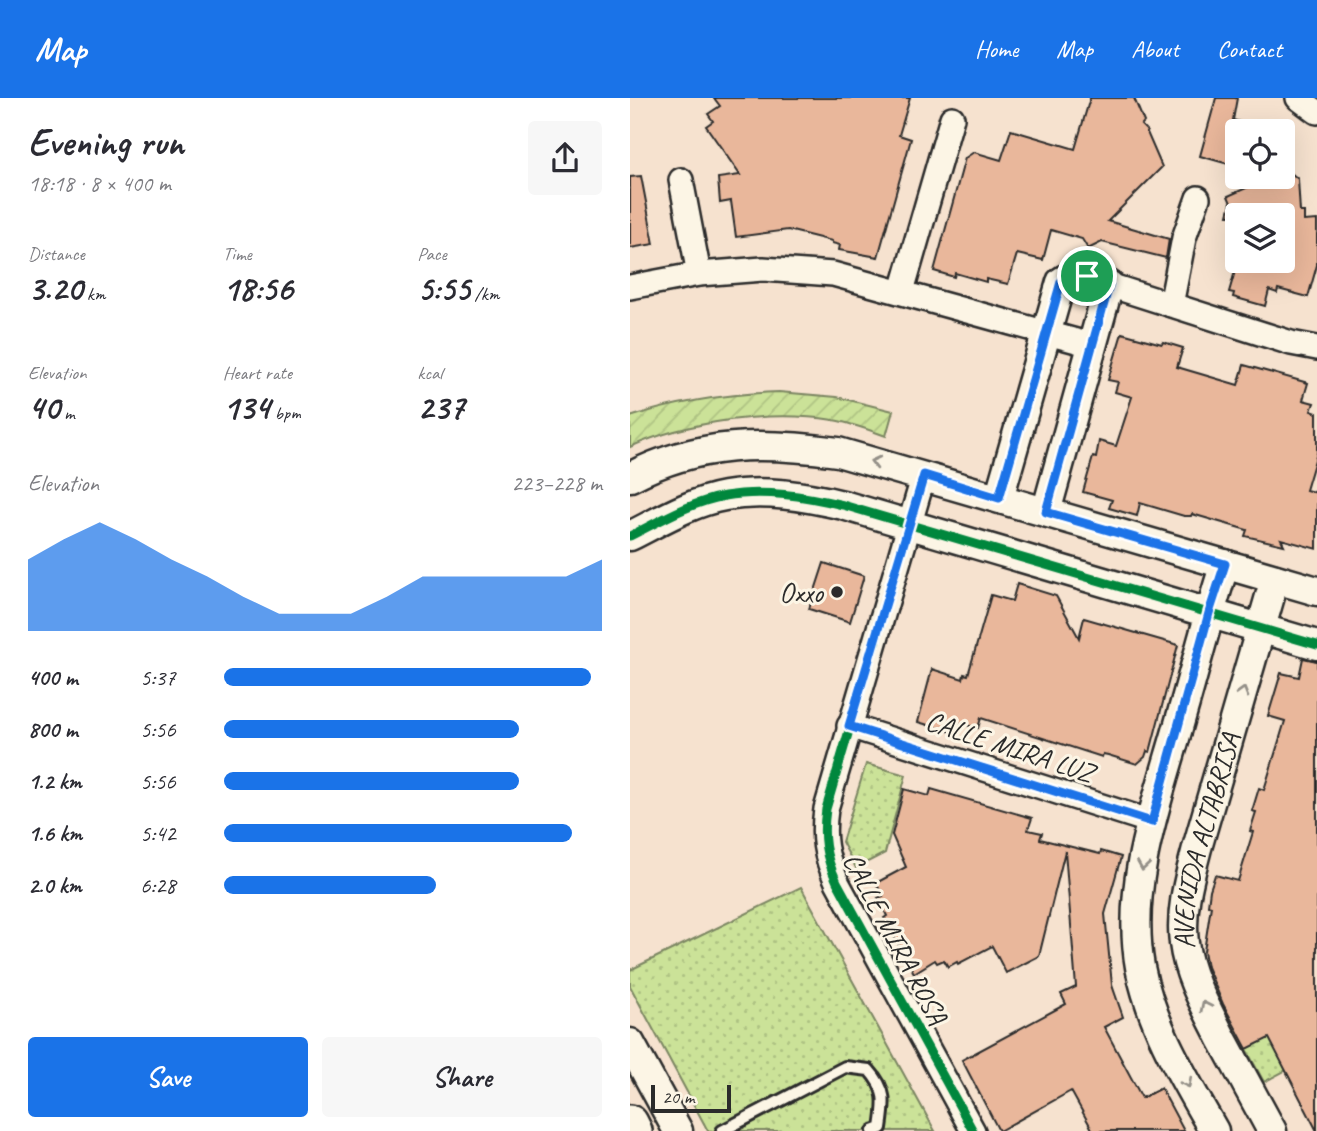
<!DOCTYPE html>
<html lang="en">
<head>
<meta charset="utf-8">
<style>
	body { margin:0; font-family:Caveat,sans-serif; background:#f7f7f7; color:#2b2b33; height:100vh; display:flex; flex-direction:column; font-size:26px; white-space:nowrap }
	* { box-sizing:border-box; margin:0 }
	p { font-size:23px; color:#7c7c81 }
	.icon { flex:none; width:38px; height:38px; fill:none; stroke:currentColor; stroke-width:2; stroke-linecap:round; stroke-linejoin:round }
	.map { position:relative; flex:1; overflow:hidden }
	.sheet { display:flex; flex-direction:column; background:#fff; width:630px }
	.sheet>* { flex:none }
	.buttons { position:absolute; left:595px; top:21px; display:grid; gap:14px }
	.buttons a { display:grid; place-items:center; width:70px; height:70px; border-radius:7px; background:#fff; box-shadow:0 7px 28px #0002; font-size:35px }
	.scale { position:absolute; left:21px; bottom:18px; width:80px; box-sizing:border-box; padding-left:7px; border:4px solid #2b2b2b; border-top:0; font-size:19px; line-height:24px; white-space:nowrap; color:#2b2b2b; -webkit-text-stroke:5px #fcf5e5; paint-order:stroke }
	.pin { position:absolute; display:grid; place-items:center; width:60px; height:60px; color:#fff; margin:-30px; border:4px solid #fff; border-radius:50%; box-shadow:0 2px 7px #0007 }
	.round { display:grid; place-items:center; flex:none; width:74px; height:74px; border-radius:7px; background:#f7f7f7 }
	.headline { display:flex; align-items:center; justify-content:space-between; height:119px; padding:0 28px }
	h1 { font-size:38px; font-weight:800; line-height:52px }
	.figures { display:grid; grid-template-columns:repeat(3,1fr); gap:10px; height:119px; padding:7px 28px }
	.figures div { display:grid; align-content:center }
	.figures b { font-size:35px; font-weight:800 }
	.figures small { font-size:19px; font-weight:400 }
	.figures p { font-size:19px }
	.chart { height:196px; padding:14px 28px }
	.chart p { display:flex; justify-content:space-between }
	.chart svg { width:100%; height:126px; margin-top:7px; fill:#1a73e8; opacity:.7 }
	.action { display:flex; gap:14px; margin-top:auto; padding:14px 28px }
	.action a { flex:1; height:80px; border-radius:7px; background:#1a73e8; color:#fff; font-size:28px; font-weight:800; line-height:80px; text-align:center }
	.action a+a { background:#f7f7f7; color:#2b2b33 }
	ul { padding:0 28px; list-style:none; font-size:23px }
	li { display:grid; grid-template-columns:112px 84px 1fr; align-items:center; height:52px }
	li i { height:18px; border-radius:9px; background:#1a73e8 }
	header { display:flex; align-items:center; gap:42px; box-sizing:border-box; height:98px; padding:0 35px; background:#1a73e8; color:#fff }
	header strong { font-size:33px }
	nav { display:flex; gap:38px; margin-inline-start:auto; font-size:24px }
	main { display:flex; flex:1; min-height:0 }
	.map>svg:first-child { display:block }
	.grass { fill:url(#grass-dots); stroke:#7b8662; stroke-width:2 }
	.garden { fill:url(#garden-furrows); stroke:#7b8662; stroke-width:2 }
	.building { fill:#e9b79b; stroke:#2b2b2b; stroke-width:2 }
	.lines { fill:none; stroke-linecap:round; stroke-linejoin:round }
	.service-casing { stroke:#2b2b2b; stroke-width:16 }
	.minor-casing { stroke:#2b2b2b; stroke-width:28 }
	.tertiary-casing { stroke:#2b2b2b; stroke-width:33 }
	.primary-casing { stroke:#2b2b2b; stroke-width:40 }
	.service { stroke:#fcf5e5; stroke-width:10 }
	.minor { stroke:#fcf5e5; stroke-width:23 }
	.tertiary { stroke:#fcf5e5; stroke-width:28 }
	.primary { stroke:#fcf5e5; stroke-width:35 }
	.cycleway-casing { stroke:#fcf5e5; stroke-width:13 }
	.cycleway { stroke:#00873e; stroke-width:9 }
	.oneway { stroke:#949088 }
	.route-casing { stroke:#fff; stroke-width:14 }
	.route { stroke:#1a73e8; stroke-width:9 }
	.poi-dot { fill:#2b2b2b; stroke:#fcf5e5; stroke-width:2.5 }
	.labels { text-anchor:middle; stroke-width:6; stroke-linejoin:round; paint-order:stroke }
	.poi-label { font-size:28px; fill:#2b2b2b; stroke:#fcf5e5; text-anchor:end }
	.street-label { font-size:28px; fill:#2b2b2b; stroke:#fcf5e5 }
</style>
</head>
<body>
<header>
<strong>Map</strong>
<nav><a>Home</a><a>Map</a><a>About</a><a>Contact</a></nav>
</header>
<main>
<section class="sheet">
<div class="headline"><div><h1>Evening run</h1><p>18:18 · 8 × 400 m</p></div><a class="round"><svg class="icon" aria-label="share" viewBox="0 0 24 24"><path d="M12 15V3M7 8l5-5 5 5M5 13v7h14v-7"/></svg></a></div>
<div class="figures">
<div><p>Distance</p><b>3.20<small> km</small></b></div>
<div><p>Time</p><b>18:56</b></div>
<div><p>Pace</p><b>5:55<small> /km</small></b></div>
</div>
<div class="figures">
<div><p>Elevation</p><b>40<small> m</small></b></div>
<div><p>Heart rate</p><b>134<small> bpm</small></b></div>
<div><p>kcal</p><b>237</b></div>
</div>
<div class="chart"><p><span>Elevation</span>223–228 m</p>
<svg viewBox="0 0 160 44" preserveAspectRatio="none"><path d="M0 44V19L10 12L20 6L30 12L40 19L50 25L60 32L70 38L80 38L90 38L100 32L110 25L120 25L130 25L140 25L150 25L160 19V44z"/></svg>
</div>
<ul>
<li><b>400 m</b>5:37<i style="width:97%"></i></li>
<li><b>800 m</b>5:56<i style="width:78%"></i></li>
<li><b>1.2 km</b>5:56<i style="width:78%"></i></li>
<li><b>1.6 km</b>5:42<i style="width:92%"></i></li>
<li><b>2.0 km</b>6:28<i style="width:56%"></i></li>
</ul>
<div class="action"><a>Save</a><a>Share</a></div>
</section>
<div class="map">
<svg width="687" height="1033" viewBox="0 0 687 1033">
	<defs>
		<pattern id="grass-dots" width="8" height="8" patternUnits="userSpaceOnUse" patternTransform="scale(1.75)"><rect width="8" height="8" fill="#cbe298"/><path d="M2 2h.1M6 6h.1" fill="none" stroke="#aec283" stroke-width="1.8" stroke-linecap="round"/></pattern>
		<pattern id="garden-furrows" width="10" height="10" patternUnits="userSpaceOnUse" patternTransform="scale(1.75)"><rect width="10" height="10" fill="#cbe298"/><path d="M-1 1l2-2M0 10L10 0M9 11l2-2" fill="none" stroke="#aec283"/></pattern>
	</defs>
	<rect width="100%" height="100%" fill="#f6e2cf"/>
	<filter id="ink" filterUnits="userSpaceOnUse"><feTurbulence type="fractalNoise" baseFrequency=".0143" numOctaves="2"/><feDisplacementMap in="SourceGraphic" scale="14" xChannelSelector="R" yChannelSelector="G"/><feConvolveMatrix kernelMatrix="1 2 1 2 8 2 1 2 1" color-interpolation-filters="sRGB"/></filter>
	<g filter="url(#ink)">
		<g class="grass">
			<path d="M236,666l40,11 -21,78 -29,15 -14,-26z"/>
			<path d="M171,789l134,244h-227l-78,-145v-16z"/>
			<path d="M687,915v41l-53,28 -18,-33z"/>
		</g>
		<path class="garden" d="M149,294l58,5 56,14 -7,25c-17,-6 -35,-13 -53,-16 -63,-10 -145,1 -203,27v-30c49,-16 98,-23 149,-25z"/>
		<g class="building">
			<path d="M84,0h196l-11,37 12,4 -33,118 -39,-7 1,-5 -8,-2v-2l-44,-11 -52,7 -5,-36 -11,2 -2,-25 22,-3 -34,-49 7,-5 -5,-7 12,-8z"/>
			<path d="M460,0h44l10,24 -3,3 5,5 16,37 -54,54 61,18 -3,19 -64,-16 -14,7 -6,-10 -31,-9 -8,30 -26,-6 -9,30 -22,-5v3l-31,-9 -1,4 -20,-6 31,-113 9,-6 27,8 10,-30 64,19z"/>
			<path d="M586,0h21l-4,22 10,3 -2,8h-4v14l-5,20 -32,-9z"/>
			<path d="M654,69l14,12 2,33h4v9l13,-1v45l-9,32 -30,-8 -1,4 -8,-3 -4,16 -32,-9 1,-4 -5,-1 9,-31h45v-46h-55l3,-12 -3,-7 43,-19h12z"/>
			<path d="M11,78l13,68 -24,4v-71z"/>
			<path d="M492,235l40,11 1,-2 20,6 -6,19 61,18 6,-20 64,18 -5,17 11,3 -3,8 6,2v40l-11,37 11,3v56l-36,-10 3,6 -39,-9 2,-6 -55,-16 -1,2h-7l-44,-13 -3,13 -28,-8 3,-8 -29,-8 10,-35 3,1 3,-17 17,5 16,-49 -17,-5 3,-10 -10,-2z"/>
			<path d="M194,465l40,13 -14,46 -41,-13z"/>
			<path d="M387,486l39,12 23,42 5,-20 94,27 -28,107 -3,-1 -2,6 -8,7 -29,-9 -5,-1 -1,3 -121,-39 -3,10 -23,-6 -3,10 -34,-10 14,-53 31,10 1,-5 4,1 23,-80 21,6z"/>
			<path d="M673,560l14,3v470l-48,-93 -22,11 -24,-45 -16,-37 -3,-16 7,-45 -3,-1 2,-15 5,-15 23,6 15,-49 -3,-1 6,-19 -4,-1 7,-23 5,2 21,-69 -17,-5 13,-43 18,4z"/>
			<path d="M274,691l25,7 2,-7 101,29 -4,12 14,3 -2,6 60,15 1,-3 20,6 -16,57 7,71 11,32 -19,10 38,71 19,-10 23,43h-91l-22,-40 -72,40 -37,-71 104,-56 -5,-10 15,-7 -11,-136 -26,105 -33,17 -14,-27 -34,18 -1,-2 -9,5 -4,-7 -7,3 -2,-3 -21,13 -30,-55 3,-2 -9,-18 5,-2 -7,-13 30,-16 -14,-32z"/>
		</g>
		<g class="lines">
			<g class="service-casing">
				<path id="service" d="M92,1033l123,-64 24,3c18,20 16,32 12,58l-8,3"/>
			</g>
			<g class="minor-casing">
				<g id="minor">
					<path d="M668,0l19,14"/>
					<path d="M51,82l18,94"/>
					<path d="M479,187l182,58 26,5"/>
					<path d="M0,189l69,-13 64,-5 70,5 258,71"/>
					<path d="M272,193l50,-173"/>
					<path d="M541,207l13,-67 14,-40"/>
					<path d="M294,377l-98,334c-4,28 -1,47 11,73l136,249"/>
					<path d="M219,628l303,96"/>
				</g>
			</g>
			<g class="tertiary-casing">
				<g id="tertiary">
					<path d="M0,379c69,-36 133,-35 208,-25l479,139"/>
					<path d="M369,400l62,-216c15,-12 32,-3 48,3l-63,227"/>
					<path d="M0,438c30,-15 61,-34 95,-40 39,-7 80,0 118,9l474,140"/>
					<path d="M0,945l48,88"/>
					<path d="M584,1033c-29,-51 -63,-106 -74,-164 -15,-84 19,-170 41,-250 15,-51 27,-102 44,-153"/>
					<path id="s1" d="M642,1033c-17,-31 -34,-63 -51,-94 -15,-30 -33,-61 -37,-94 -4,-33 5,-64 13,-95l78,-269"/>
				</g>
			</g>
			<g class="primary-casing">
				<path id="primary" d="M0,1025l4,8"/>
			</g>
			<use href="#service" class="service"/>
			<use href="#minor" class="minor"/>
			<use href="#tertiary" class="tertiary"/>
			<use href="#primary" class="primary"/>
			<g class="cycleway-casing">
				<g id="cycleway">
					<path d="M294,377l-98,334c-4,28 -1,47 11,73l136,249"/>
					<path d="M0,438c30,-15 61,-34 95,-40 39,-7 80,0 118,9l474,140"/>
				</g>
			</g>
			<use href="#cycleway" class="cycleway"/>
		</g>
		<defs><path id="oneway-chevron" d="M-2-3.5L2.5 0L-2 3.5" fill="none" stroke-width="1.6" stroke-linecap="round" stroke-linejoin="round" transform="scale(1.75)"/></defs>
		<g class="oneway">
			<use href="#oneway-chevron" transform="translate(245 364) rotate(-166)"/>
			<use href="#oneway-chevron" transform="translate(613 594) rotate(-74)"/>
			<use href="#oneway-chevron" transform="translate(513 768) rotate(99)"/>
			<use href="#oneway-chevron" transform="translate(575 908) rotate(-116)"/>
			<use href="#oneway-chevron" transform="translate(557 985) rotate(63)"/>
		</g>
	</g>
	<g class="lines" filter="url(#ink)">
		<g class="route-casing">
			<path id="route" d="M444,178h13l22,9 -63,227 179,52 -16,49 -57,209 -303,-96 75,-251 75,23 62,-216 3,-3z"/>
		</g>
		<use href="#route" class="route"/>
	</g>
	<circle class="poi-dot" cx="207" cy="494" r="7"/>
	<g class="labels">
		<g class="poi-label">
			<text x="193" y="504">Oxxo</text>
		</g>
		<g class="street-label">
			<text transform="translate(380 648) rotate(18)" y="10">CALLE MIRA LUZ</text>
			<text dy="10" stroke="none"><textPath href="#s1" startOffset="313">AVENIDA ALTABRISA</textPath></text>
			<text transform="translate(266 840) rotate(62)" y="10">CALLE MIRA ROSA</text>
		</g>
	</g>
</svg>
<div class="buttons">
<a><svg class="icon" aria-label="locate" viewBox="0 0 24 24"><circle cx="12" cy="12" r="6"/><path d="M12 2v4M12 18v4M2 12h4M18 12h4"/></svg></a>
<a><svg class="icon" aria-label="layers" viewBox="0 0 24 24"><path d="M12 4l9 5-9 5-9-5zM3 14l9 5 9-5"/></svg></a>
</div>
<div class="scale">20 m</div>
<div class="pin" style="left:457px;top:178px;background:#1e9e55"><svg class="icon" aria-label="arrive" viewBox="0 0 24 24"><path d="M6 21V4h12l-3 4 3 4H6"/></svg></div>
</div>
</main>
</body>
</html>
